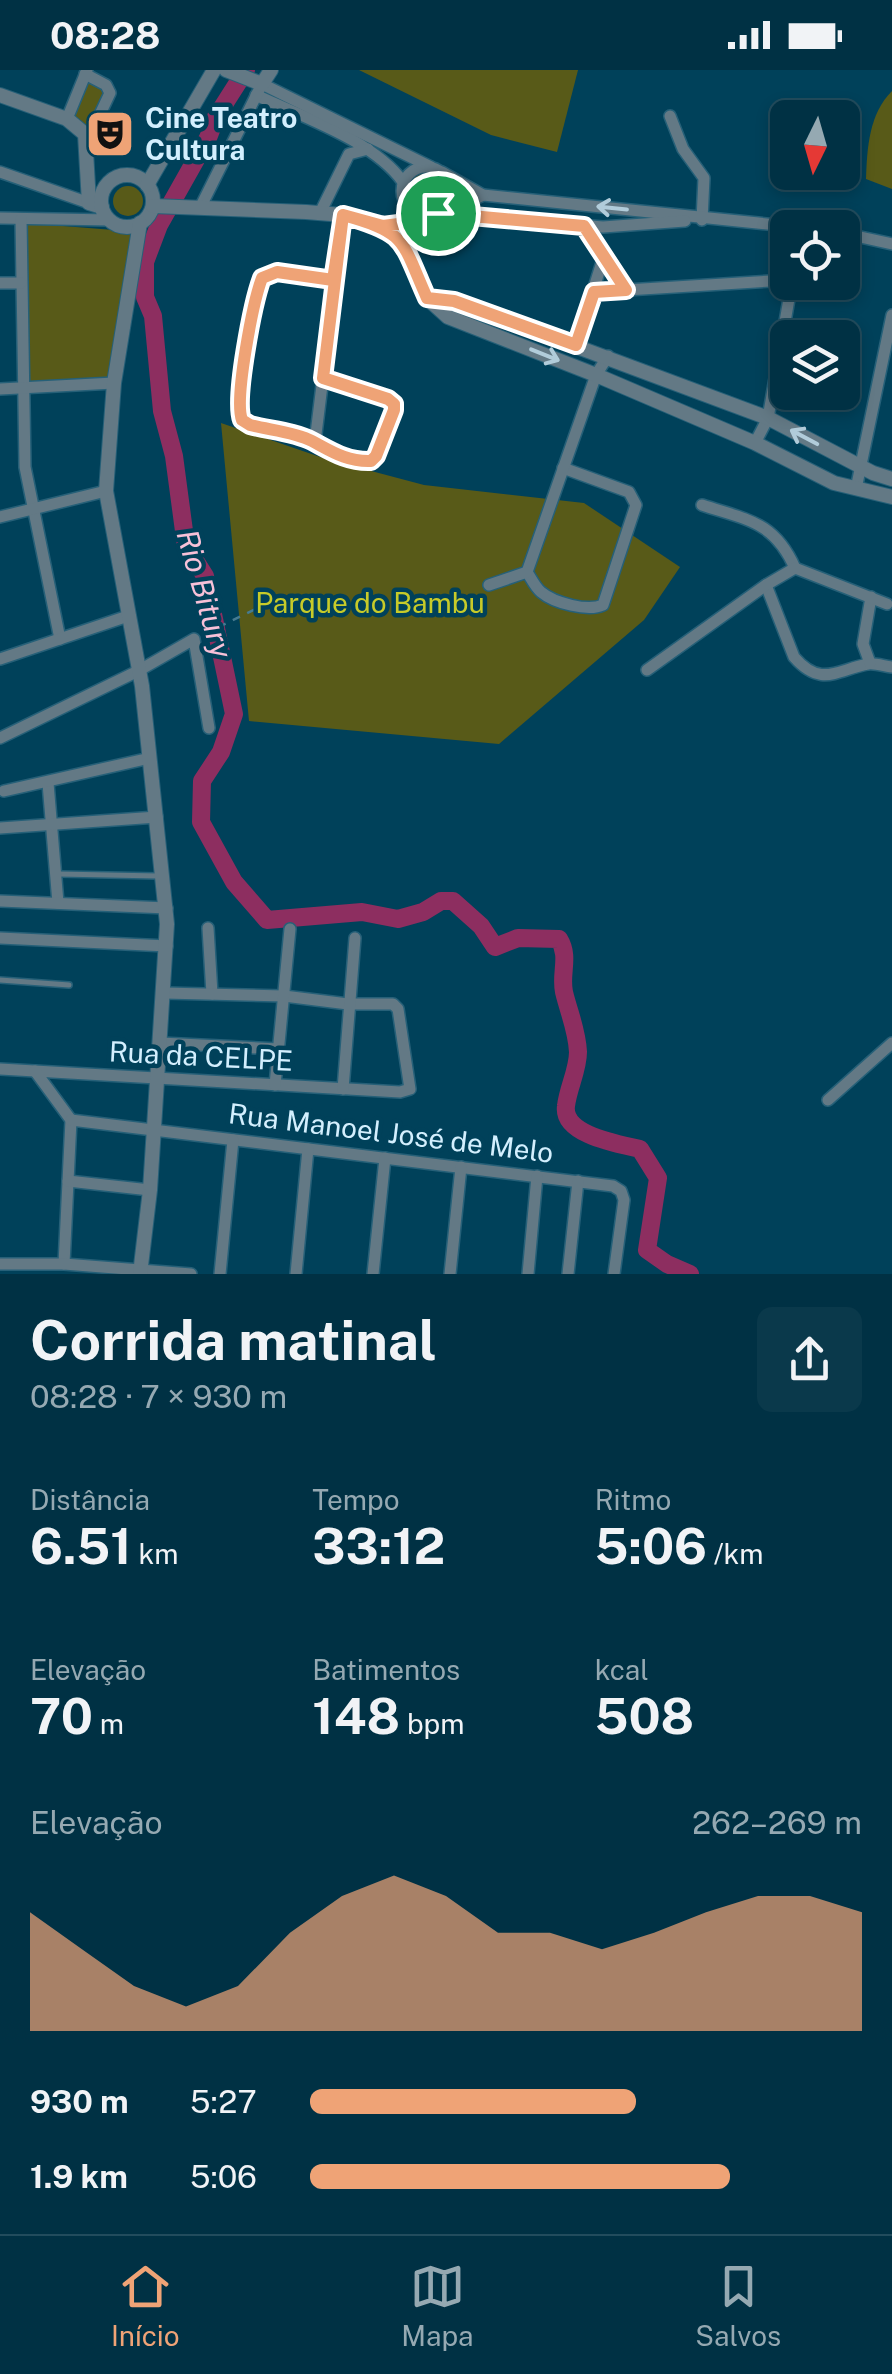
<!DOCTYPE html>
<html lang="pt">
<head>
<meta charset="utf-8">
<style>
	body { margin:0; font-family:"Public Sans",sans-serif; background:#0a394b; color:#f1f3f6; height:100vh; display:flex; flex-direction:column; font-size:38px; white-space:nowrap }
	* { box-sizing:border-box; margin:0 }
	p { font-size:32px; color:#95a9b2 }
	.icon { flex:none; width:55px; height:55px; fill:none; stroke:currentColor; stroke-width:2; stroke-linecap:round; stroke-linejoin:round }
	.map { position:relative; height:1204px; overflow:hidden }
	.panel { display:flex; flex-direction:column; background:#003144; flex:1 }
	.panel>* { flex:none }
	.needle { width:65px; rotate:185deg }
	.tools { position:absolute; left:770px; top:30px; display:grid; gap:20px }
	.tools a { display:grid; place-items:center; width:90px; height:90px; border-radius:15px; background:#003144; box-shadow:0 5px 15px #0003,0 0 0 2px #224c5d; font-size:50px }
	.pin { position:absolute; display:grid; place-items:center; width:85px; height:85px; color:#fff; margin:-42px; border:5px solid #fff; border-radius:50%; box-shadow:0 2px 10px #0007 }
	.round { display:grid; place-items:center; flex:none; width:105px; height:105px; border-radius:15px; background:#0a394b }
	.overview { display:flex; align-items:center; justify-content:space-between; height:170px; padding:0 30px }
	h1 { font-size:55px; font-weight:700; line-height:75px }
	.figures { display:grid; grid-template-columns:repeat(3,1fr); gap:15px; height:170px; padding:10px 30px }
	.figures div { display:grid; align-content:center }
	.figures b { font-size:50px; font-weight:700 }
	.figures small { font-size:28px; font-weight:400 }
	.figures p { font-size:28px }
	.chart { height:280px; padding:20px 30px }
	.chart p { display:flex; justify-content:space-between }
	.chart svg { width:100%; height:180px; margin-top:10px; fill:#efa376; opacity:.7 }
	ul { padding:0 30px; list-style:none; font-size:32px }
	li { display:grid; grid-template-columns:160px 120px 1fr; align-items:center; height:75px }
	li i { height:25px; border-radius:12px; background:#efa376 }
	.status { display:flex; justify-content:space-between; align-items:center; height:70px; padding:0 50px; background:#003144; direction:ltr }
	.status svg { height:28px; fill:currentColor }
	.tab-bar { display:flex; justify-content:space-around; align-items:center; height:140px; border-top:2px solid #224c5d; background:#003144; font-size:28px; color:#95a9b2 }
	.tab-bar a { display:grid; justify-items:center; gap:5px }
	.tab-bar .current { color:#efa376 }
	.map>svg:first-child { display:block }
	.green { fill:#585a18 }
	.lines { fill:none; stroke-linecap:round; stroke-linejoin:round }
	.river { stroke:#8d2e60; stroke-width:18 }
	.service-casing { stroke:#266078; stroke-width:8 }
	.minor-casing { stroke:#266078; stroke-width:14 }
	.tertiary-casing { stroke:#266078; stroke-width:16 }
	.path { stroke:#467b91; stroke-width:2.5; stroke-dasharray:8 8; stroke-linecap:butt }
	.service { stroke:#637985; stroke-width:5 }
	.minor { stroke:#637985; stroke-width:11 }
	.tertiary { stroke:#637985; stroke-width:14 }
	.oneway { stroke:#b1ccda }
	.route-casing { stroke:#fff; stroke-width:20 }
	.route { stroke:#efa376; stroke-width:12 }
	.labels { text-anchor:middle; stroke-width:9; stroke-linejoin:round; paint-order:stroke }
	.poi-label { font-size:28px; font-weight:bold; fill:#d3effe; stroke:#00415a; text-anchor:start }
	.park-label { font-size:28px; fill:#c7cb29; stroke:#00415a }
	.street-label { font-size:28px; fill:#d3effe; stroke:#00415a }
	.water-label { font-size:30px; font-style:italic; fill:#f7c1d8; stroke:#00415a }
</style>
</head>
<body>
<div class="status"><b>08:28</b><svg viewBox="0 0 49 12"><path d="M0 12V9h3v3zM5 12V6h3v6zM10 12V3h3v9zM15 12V0h3v12zM26 1h20v11H26zM47 4h2v5h-2z"/></svg></div>
<div class="map">
<svg width="892" height="1204" viewBox="0 0 892 1204">
	<rect width="100%" height="100%" fill="#00415a"/>
	<g class="green">
		<path d="M359,0h219l-21,82 -66,-17z"/>
		<path d="M85,4l25,14 -23,54 -20,-23z"/>
		<path d="M892,21v98l-26,-10c1,-31 3,-65 26,-88z"/>
		<circle cx="426" cy="121" r="21"/>
		<circle cx="128" cy="131" r="15"/>
		<path d="M25,153l114,9 -27,149 -87,3z"/>
		<path d="M221,353l105,36 98,26 160,18 96,64 -36,53 -145,124 -250,-23z"/>
	</g>
	<g class="lines">
		<path class="river" d="M246,0l-30,47 -8,21 -49,87 -14,37v35l8,19 9,95 12,45 12,90 19,30 29,138 -13,38 -19,29 -1,41 33,60 33,38 95,-8 36,7 25,-7 18,-11h12l28,25 14,21 23,-9 41,1c11,18 1,34 5,53 5,21 13,38 14,60 0,18 -10,36 -12,54 -4,29 53,38 74,43l18,29 -11,72 20,14 23,10"/>
		<g class="service-casing">
			<g id="service">
				<path d="M59,804l99,2"/>
				<path d="M0,910l69,5"/>
			</g>
		</g>
		<g class="minor-casing">
			<g id="minor">
				<path d="M85,4l21,11 4,8 -23,49"/>
				<path d="M256,25c46,22 117,45 147,87"/>
				<path d="M670,46l13,33 21,29 -2,42"/>
				<path d="M67,49l20,-49"/>
				<circle cx="426" cy="121" r="24"/>
				<path d="M0,102l89,31"/>
				<path d="M442,102l41,23 324,33"/>
				<path d="M200,138l62,-124 169,83"/>
				<path d="M320,143l29,-59 19,-5"/>
				<path d="M438,143l165,14 82,-6"/>
				<path d="M466,145l5,-14 12,-6"/>
				<path d="M0,148l110,2"/>
				<path d="M21,149l4,248 35,172"/>
				<path d="M584,156l42,64"/>
				<path d="M842,163l50,11"/>
				<path d="M0,213h21"/>
				<path d="M594,222l194,-12"/>
				<path d="M576,275l27,-86"/>
				<path d="M323,308l65,21 6,5v6l-23,51 -45,-10 -11,-9 -66,-17 -10,-11 17,-119 6,-16 15,-7 56,8"/>
				<path d="M0,319l114,-6"/>
				<path d="M315,372l28,-227"/>
				<path d="M755,373l13,-25 24,-136"/>
				<path d="M856,419l36,-174"/>
				<path d="M702,435c45,15 72,16 93,63"/>
				<path d="M0,447l106,-26"/>
				<path d="M527,502c4,6 8,15 14,20 13,11 47,20 62,13l33,-100 -7,-13 -66,-24"/>
				<path d="M489,515l38,-13 69,-197 12,-19"/>
				<path d="M766,515l28,72c27,31 43,13 74,7 7,-1 16,2 24,3"/>
				<path d="M0,589l128,-43"/>
				<path d="M870,593l-7,-19 8,-47"/>
				<path d="M647,600l119,-85 29,-17 92,36"/>
				<path d="M0,668l138,-67 56,-32 15,89"/>
				<path d="M48,713l10,120"/>
				<path d="M4,721l146,-33"/>
				<path d="M0,758l157,-11"/>
				<path d="M0,831l167,7"/>
				<path d="M208,858l4,66"/>
				<path d="M0,868l167,8"/>
				<path d="M161,973l117,6"/>
				<path d="M0,999l400,23 10,-3 -12,-80 -5,-5h-45l-64,-8 -119,-3"/>
				<path d="M35,1001l36,49 -7,144"/>
				<path d="M275,1015l15,-156"/>
				<path d="M343,1019l12,-151"/>
				<path d="M828,1030l64,-57"/>
				<path d="M71,1050l542,66 8,5 3,9 -10,74"/>
				<path d="M68,1111l82,9"/>
				<path d="M0,1194h64l127,10"/>
				<path d="M220,1204l13,-134"/>
				<path d="M296,1204l12,-125"/>
				<path d="M373,1204l12,-116"/>
				<path d="M450,1204l11,-107"/>
				<path d="M528,1204l9,-98"/>
				<path d="M568,1204l10,-93"/>
			</g>
		</g>
		<g class="tertiary-casing">
			<g id="tertiary">
				<path d="M226,0l36,14 9,-14"/>
				<path d="M0,25l67,24 18,15 4,69 13,4"/>
				<circle cx="127" cy="131" r="26"/>
				<path d="M147,115l67,-115"/>
				<path d="M153,136l153,6 37,3 40,11 31,-4"/>
				<path d="M415,143l-5,42 17,43 21,19 148,58 159,68 79,40 58,14"/>
				<path d="M383,156l27,29"/>
				<path d="M427,228l27,3 314,117 105,55 19,6"/>
				<path d="M140,1204l10,-84 17,-266 -25,-238 -36,-195 8,-108 26,-160"/>
			</g>
		</g>
		<path class="path" d="M204,564l64,-31"/>
		<use href="#service" class="service"/>
		<use href="#minor" class="minor"/>
		<use href="#tertiary" class="tertiary"/>
	</g>
	<defs><path id="oneway-shaft" d="M-6 0H5M1.5-3L5.5 0L1.5 3" fill="none" stroke-width="1.6" stroke-linecap="round" stroke-linejoin="round" transform="scale(2.5)"/></defs>
	<g class="oneway">
		<use href="#oneway-shaft" transform="translate(612 138) rotate(-174)"/>
		<use href="#oneway-shaft" transform="translate(545 285) rotate(22)"/>
		<use href="#oneway-shaft" transform="translate(804 367) rotate(-152)"/>
	</g>
	<g class="lines">
		<g class="route-casing">
			<path id="route" d="M438,143l-12,3 -11,-3 -1,9 -31,4 -40,-11 -10,65 -56,-8 -15,6c-9,24 -28,121 -20,142l8,5c19,5 45,7 62,16 19,10 35,21 59,20l5,-5 18,-46v-6l-6,-5 -65,-21 20,-163c65,18 58,25 84,83l27,3 122,44 18,-53 32,-2 -42,-64 -146,-13"/>
		</g>
		<use href="#route" class="route"/>
	</g>
	<defs>
		<g id="theatre-square" transform="scale(2.5)"><rect x="-9" y="-9" width="18" height="18" rx="4" fill="#efa376" stroke="#00415a"/><path d="M-5-5.5Q0-4 5-5.5V0Q5 5 0 6Q-5 5-5 0ZM-3.3-2.5H-1v1.5H-3.3ZM1-2.5H3.3v1.5H1ZM-2.8 1Q0 5.5 2.8 1Z" fill="#111"/></g>
	</defs>
	<g fill-rule="evenodd">
		<use href="#theatre-square" x="110" y="64"/>
	</g>
	<g class="labels">
		<g class="poi-label">
			<text x="145" y="58">Cine Teatro<tspan x="145" dy="32">Cultura</tspan></text>
		</g>
		<g class="park-label">
			<text x="370" y="543">Parque do Bambu</text>
		</g>
		<g class="street-label">
			<text transform="translate(201 986) rotate(3)" y="10">Rua da CELPE</text>
			<text transform="translate(391 1063) rotate(7)" y="10">Rua Manoel José de Melo</text>
		</g>
		<g class="water-label">
			<text transform="translate(204 524) rotate(74)" y="10">Rio Bitury</text>
		</g>
	</g>
</svg>
<div class="tools">
<a><svg class="needle" viewBox="-14 -14 28 28"><path d="M0-13l5 13h-10z" fill="#e53935"/><path d="M0 13l5-13h-10z" fill="#95a9b2"/></svg></a>
<a><svg class="icon" aria-label="locate" viewBox="0 0 24 24"><circle cx="12" cy="12" r="6"/><path d="M12 2v4M12 18v4M2 12h4M18 12h4"/></svg></a>
<a><svg class="icon" aria-label="layers" viewBox="0 0 24 24"><path d="M12 4l9 5-9 5-9-5zM3 14l9 5 9-5"/></svg></a>
</div>
<div class="pin" style="left:438px;top:143px;background:#1e9e55"><svg class="icon" aria-label="arrive" viewBox="0 0 24 24"><path d="M6 21V4h12l-3 4 3 4H6"/></svg></div>
</div>
<section class="panel">
<div class="overview"><div><h1>Corrida matinal</h1><p>08:28 · 7 × 930 m</p></div><a class="round"><svg class="icon" aria-label="share" viewBox="0 0 24 24"><path d="M12 15V3M7 8l5-5 5 5M5 13v7h14v-7"/></svg></a></div>
<div class="figures">
<div><p>Distância</p><b>6.51<small> km</small></b></div>
<div><p>Tempo</p><b>33:12</b></div>
<div><p>Ritmo</p><b>5:06<small> /km</small></b></div>
</div>
<div class="figures">
<div><p>Elevação</p><b>70<small> m</small></b></div>
<div><p>Batimentos</p><b>148<small> bpm</small></b></div>
<div><p>kcal</p><b>508</b></div>
</div>
<div class="chart"><p><span>Elevação</span>262–269 m</p>
<svg viewBox="0 0 160 44" preserveAspectRatio="none"><path d="M0 44V15L10 24L20 33L30 38L40 33L50 20L60 11L70 6L80 11L90 20L100 20L110 24L120 20L130 15L140 11L150 11L160 15V44z"/></svg>
</div>
<ul>
<li><b>930 m</b>5:27<i style="width:59%"></i></li>
<li><b>1.9 km</b>5:06<i style="width:76%"></i></li>
</ul>
</section>
<nav class="tab-bar">
<a class="current"><svg class="icon" aria-label="home" viewBox="0 0 24 24"><path d="M3 11l9-7 9 7M6 9v11h12V9"/></svg>Início</a>
<a><svg class="icon" aria-label="map" viewBox="0 0 24 24"><path d="M3 6l6-2 6 2 6-2v14l-6 2-6-2-6 2zM9 4v14M15 6v14"/></svg>Mapa</a>
<a><svg class="icon" aria-label="saved" viewBox="0 0 24 24"><path d="M7 4h10v16l-5-4-5 4z"/></svg>Salvos</a>
</nav>
</body>
</html>
